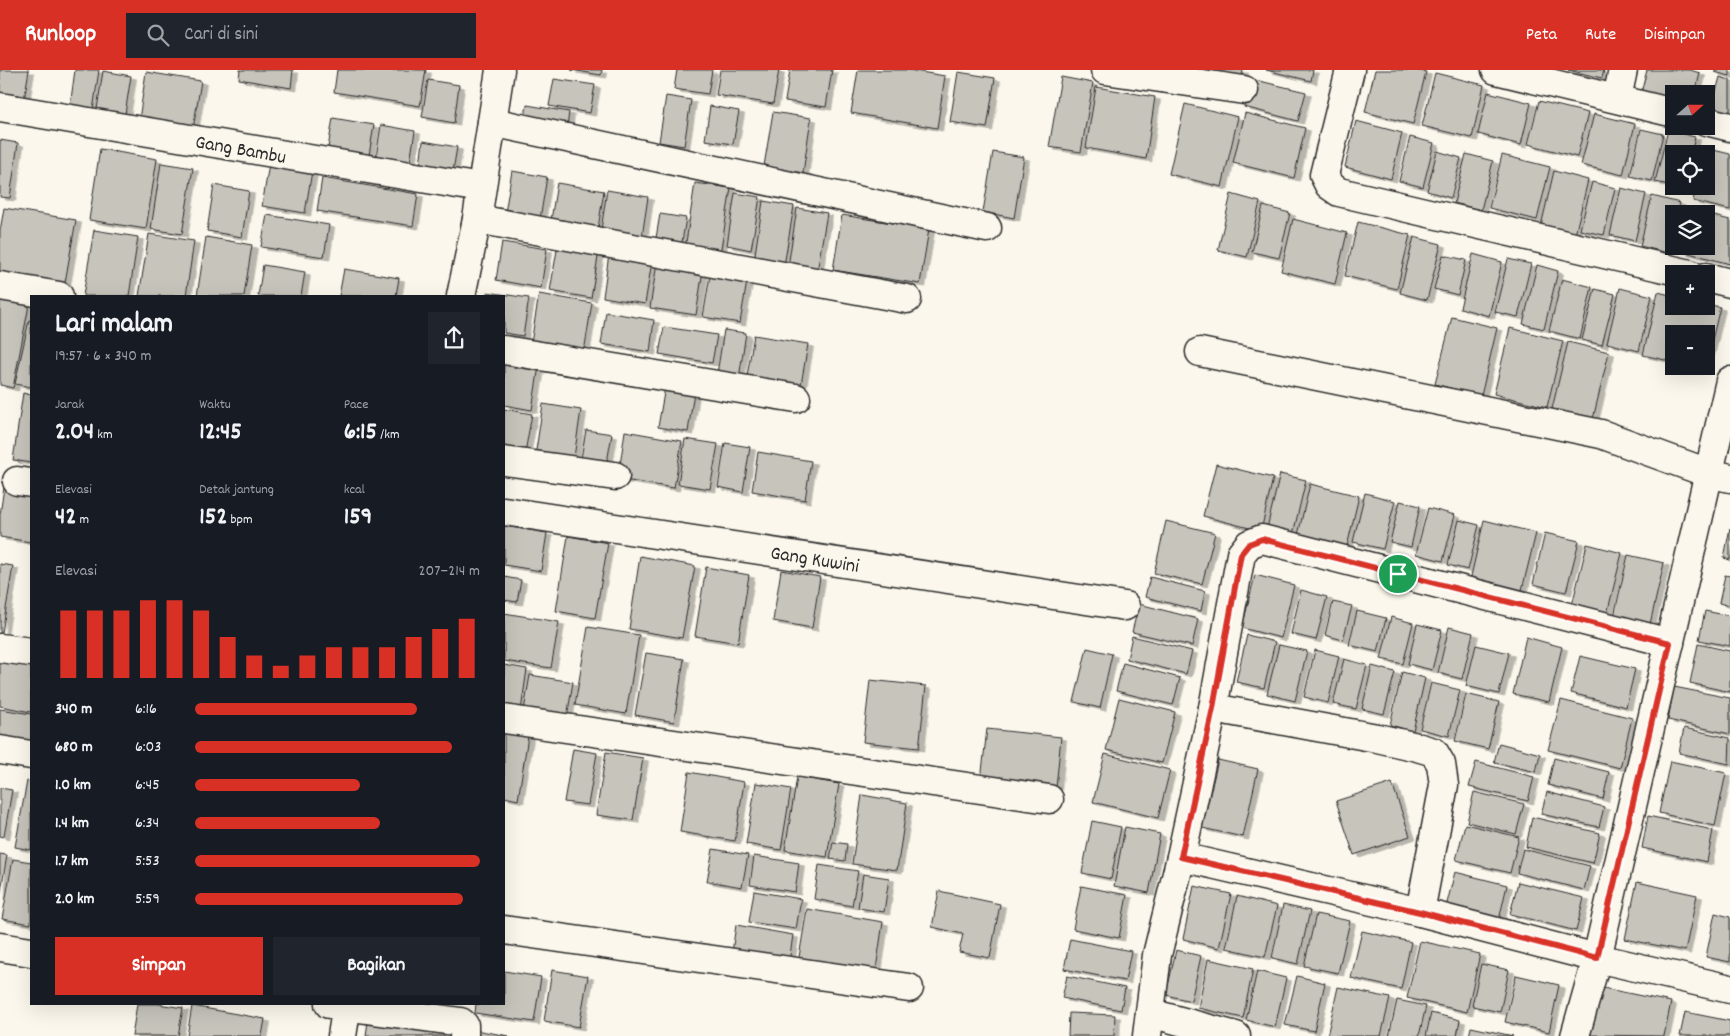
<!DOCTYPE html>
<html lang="id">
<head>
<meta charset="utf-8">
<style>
	body { margin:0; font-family:Dekko,sans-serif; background:#20242c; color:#f1f3f6; height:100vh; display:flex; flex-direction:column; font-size:19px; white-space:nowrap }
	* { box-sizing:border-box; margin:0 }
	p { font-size:16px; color:#9ea1a6 }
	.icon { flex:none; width:28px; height:28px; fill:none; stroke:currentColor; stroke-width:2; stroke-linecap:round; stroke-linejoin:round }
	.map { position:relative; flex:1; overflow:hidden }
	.sheet { position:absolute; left:30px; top:225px; width:475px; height:710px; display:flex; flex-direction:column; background:#171b24; border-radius:0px; box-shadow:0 5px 20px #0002 }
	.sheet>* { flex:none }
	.needle { width:32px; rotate:69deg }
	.controls { position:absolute; left:1665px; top:15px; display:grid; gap:10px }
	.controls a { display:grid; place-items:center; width:50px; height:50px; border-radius:0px; background:#171b24; box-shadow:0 5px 20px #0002; font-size:25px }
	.pin { position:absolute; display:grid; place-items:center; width:42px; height:42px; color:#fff; margin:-21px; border:2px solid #fff; border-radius:50%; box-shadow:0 1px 5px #0007 }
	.round { display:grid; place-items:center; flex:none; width:52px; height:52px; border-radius:0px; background:#20242c }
	.summary { display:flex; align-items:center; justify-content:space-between; height:85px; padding:0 25px }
	h1 { font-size:28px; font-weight:700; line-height:38px }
	.stats { display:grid; grid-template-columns:repeat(3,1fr); gap:8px; height:85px; padding:5px 25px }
	.stats div { display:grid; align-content:center }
	.stats b { font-size:25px; font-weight:700 }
	.stats small { font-size:14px; font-weight:400 }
	.stats p { font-size:14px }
	.chart { height:140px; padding:10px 25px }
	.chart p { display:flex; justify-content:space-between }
	.chart svg { width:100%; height:90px; margin-top:5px; stroke:#d93025; stroke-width:6 }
	.button { display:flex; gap:10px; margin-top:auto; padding:10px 25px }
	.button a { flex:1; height:58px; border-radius:0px; background:#d93025; color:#fff; font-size:20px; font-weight:700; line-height:58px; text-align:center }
	.button a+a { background:#20242c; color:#f1f3f6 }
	ul { padding:0 25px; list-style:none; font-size:16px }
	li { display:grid; grid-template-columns:80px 60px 1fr; align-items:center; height:38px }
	li i { height:12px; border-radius:6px; background:#d93025 }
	header { display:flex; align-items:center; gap:30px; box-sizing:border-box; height:70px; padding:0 25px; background:#d93025; color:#fff }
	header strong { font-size:24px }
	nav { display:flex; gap:28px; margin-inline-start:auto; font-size:18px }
	.search { width:350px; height:45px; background:#20242c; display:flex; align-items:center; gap:12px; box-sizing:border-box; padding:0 18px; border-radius:0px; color:#9ea1a6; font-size:19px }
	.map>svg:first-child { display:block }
	.building { fill:#c7c4bc; stroke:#2b2b2b; filter:url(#shadow) }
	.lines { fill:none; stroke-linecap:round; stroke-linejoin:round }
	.street-casing { stroke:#2b2b2b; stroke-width:31 }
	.street { stroke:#fbf7ec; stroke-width:28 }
	.route-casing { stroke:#fff; stroke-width:10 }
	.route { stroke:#d93025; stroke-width:6 }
	.labels { text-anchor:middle; stroke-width:5; stroke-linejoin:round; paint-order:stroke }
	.street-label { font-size:20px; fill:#2b2b2b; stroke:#fbf7ec }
</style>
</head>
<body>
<header>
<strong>Runloop</strong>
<div class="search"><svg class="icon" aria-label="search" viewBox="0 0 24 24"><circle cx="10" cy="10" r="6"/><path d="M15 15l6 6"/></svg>Cari di sini</div>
<nav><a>Peta</a><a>Rute</a><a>Disimpan</a></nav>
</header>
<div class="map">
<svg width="1730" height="966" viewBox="0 0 1730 966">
	<defs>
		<filter id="shadow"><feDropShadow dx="5.5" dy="3" stdDeviation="0" flood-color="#0004"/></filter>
	</defs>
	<rect width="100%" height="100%" fill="#fbf7ec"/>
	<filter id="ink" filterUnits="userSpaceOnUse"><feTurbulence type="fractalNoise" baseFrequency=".02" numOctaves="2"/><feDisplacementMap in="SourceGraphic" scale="10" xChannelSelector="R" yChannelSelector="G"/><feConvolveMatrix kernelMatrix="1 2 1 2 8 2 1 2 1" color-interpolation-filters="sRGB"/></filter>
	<g filter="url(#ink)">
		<g class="building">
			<path d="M0,0h29l-6,36 -23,-4z"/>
			<path d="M75,0h24l-7,47 -23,-3z"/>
			<path d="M240,0h53l-2,18 -52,-9z"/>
			<path d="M337,0h89l-6,36 -86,-14z"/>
			<path d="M571,0h31l-1,5z"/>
			<path d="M677,0h35l-4,24 -34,-5z"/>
			<path d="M720,0h59l-6,34 -57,-9z"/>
			<path d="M790,0h42l-6,37 -41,-6z"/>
			<path d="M858,0h50l37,6 -8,52 -86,-15z"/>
			<path d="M1194,0h49l-2,12z"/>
			<path d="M1266,0h47l-2,11z"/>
			<path d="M1375,0h41l10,2 -13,52 -48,-12z"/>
			<path d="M1568,0h36l-2,8z"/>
			<path d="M1647,0h43l10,3 -5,21h-21v7l-33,-8z"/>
			<path d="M1715,0h15v6l-16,-4z"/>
			<path d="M103,1l28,5 -6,38 -28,-5z"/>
			<path d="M146,2l55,9 -8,48 -54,-9z"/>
			<path d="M958,2l37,6 -8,50 -37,-6z"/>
			<path d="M1435,3l49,12 -12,53 -50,-12z"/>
			<path d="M1061,7l32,6 -12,69 -32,-5z"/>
			<path d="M1720,7l10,3v34l-19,-4z"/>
			<path d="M554,9l41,6 -5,28 -41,-7z"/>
			<path d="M1251,9l55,13 -8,29 -54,-14z"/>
			<path d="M428,10l31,5 -5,38 -32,-6z"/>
			<path d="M1096,17l59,10 -9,62 -60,-11z"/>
			<path d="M1488,22l43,11 -10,42 -43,-11z"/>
			<path d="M666,26l25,4 -7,46 -25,-4z"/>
			<path d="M1539,31l49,12 -11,44 -49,-13z"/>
			<path d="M1185,34l53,13 -16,70 -53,-13z"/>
			<path d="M527,35l42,7 -3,23 -43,-7z"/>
			<path d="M710,36l29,5 -6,33 -28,-4z"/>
			<path d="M773,42l38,6 -8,55 -39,-7z"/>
			<path d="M1245,43l60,15 -11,50 -61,-15z"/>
			<path d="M1594,44l41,10 -12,51 -42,-10z"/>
			<path d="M333,48l41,7 -6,36 -41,-7z"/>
			<path d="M1356,51l46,12 -11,46 -46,-12z"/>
			<path d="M381,55l34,6 -6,38 -34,-5z"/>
			<path d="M1641,59l22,5 -11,47 -22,-5z"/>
			<path d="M1668,60l27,7 -4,17h-17v32l-19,-4z"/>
			<path d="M1410,67l24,6 -11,44 -24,-6z"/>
			<path d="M0,70l18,3 -8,55 -10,-1z"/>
			<path d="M423,71l34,6 -4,24 -33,-6z"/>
			<path d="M1705,78l25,6v56l-37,-9 3,-15h10v-32h-2z"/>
			<path d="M100,79l57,10 -11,70 -57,-9z"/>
			<path d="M1437,81l24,7 -10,40 -24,-7z"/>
			<path d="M993,82l31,5 -10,61 -31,-6z"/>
			<path d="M1466,84l27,7 -12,49 -27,-7z"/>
			<path d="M1502,85l48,12 -13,53 -48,-12z"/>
			<path d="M161,93l32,5 -11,66 -31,-5z"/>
			<path d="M269,94l43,7 -7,42 -43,-7z"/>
			<path d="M512,101l35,6 -7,42 -35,-6z"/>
			<path d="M1554,101l34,9 -13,55 -34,-9z"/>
			<path d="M322,108l96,16 -5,32 -96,-15z"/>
			<path d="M1592,112l23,6 -11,47 -24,-5z"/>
			<path d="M557,113l47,8 -6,37 -47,-8z"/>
			<path d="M695,113l36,5 -11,67 -35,-6z"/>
			<path d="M214,115l35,6 -7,46 -35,-6z"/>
			<path d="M1621,118l25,6 -11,47 -25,-6z"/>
			<path d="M607,120l41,7 -7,47 -41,-7z"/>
			<path d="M735,123l25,4 -9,53 -24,-5z"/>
			<path d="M1231,124l29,8 -13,55 -29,-7z"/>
			<path d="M1652,126l28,7 -3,11h-3v14l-6,25 -28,-7z"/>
			<path d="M763,131l31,5 -10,60 -30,-5z"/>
			<path d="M1263,136l27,7 -11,45 -27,-6z"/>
			<path d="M4,138l72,12 -13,74 -63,-11v-52z"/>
			<path d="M797,138l30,5 -10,59 -29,-5z"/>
			<path d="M660,144l26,4 -5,30 -26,-4z"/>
			<path d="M1706,144l24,6v44l-52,-14 1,-4h27z"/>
			<path d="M267,145l62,10 -5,32 -63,-10z"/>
			<path d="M842,145l87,14 -9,55 -87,-14z"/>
			<path d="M1293,149l54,14 -12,51 -54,-13z"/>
			<path d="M1358,152l52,13 -13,54 -52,-13z"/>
			<path d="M94,160l44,7 -9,59h-46z"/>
			<path d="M149,164l45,7 -8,55h-47z"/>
			<path d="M206,167l46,8 -8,51h-47z"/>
			<path d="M1414,167l27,7 -14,56 -27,-7z"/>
			<path d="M502,172l45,7 -6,39 -45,-8z"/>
			<path d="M558,174l41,7 -8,47 -41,-7z"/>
			<path d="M609,184l43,7 -7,43 -42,-7z"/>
			<path d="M1473,184l29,8 -13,54 -29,-8z"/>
			<path d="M1443,185l23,5 -8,35 -24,-6z"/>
			<path d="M1508,189l23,5 -13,53 -23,-5z"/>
			<path d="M657,193l46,7 -7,45 -46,-7z"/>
			<path d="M263,195l42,7 -4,24h-43z"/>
			<path d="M1537,195l21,6 -14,58 -21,-5z"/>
			<path d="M344,199l55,9 -3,18h-57z"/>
			<path d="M710,205l37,6 -7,42 -37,-6z"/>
			<path d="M1562,209l30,8 -12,52 -31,-8z"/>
			<path d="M1620,218l32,8 -13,55 -32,-8z"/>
			<path d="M1595,219l20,5 -13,51 -20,-5z"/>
			<path d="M487,222l42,6 -6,38 -19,-3v-37h-17z"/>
			<path d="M1658,222l16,4v10h32v-2l14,3 -14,58v-31h-32v28l-31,-7z"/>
			<path d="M0,223l30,7 -17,88 -13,-3z"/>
			<path d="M539,224l53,9 -8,49 -53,-9z"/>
			<path d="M606,242l48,8 -4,32 -49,-8z"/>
			<path d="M1452,247l45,11 -16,68 -46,-12z"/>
			<path d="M29,250l2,1v66l-16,-3z"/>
			<path d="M664,257l53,8 -5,28 -53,-9z"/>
			<path d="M1510,258l53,13 -16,66 -53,-13z"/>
			<path d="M724,260l22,3 -7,45 -22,-4z"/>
			<path d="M754,265l54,9 -7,41 -54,-9z"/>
			<path d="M1568,272l41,10 -16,67 -41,-10z"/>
			<path d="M504,291l35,5 -7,44 -28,-5z"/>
			<path d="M665,317l29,5 -6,40 -30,-5z"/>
			<path d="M23,323l8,2v68l-18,-3z"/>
			<path d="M543,334l38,6 -8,54 -38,-7z"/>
			<path d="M504,339l28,5 -8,44 -20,-3z"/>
			<path d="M586,360l26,4 -6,34 -26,-4z"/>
			<path d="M625,361l57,10 -8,47 -56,-9z"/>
			<path d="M685,369l33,5 -8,45 -32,-5z"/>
			<path d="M725,373l25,4 -7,45 -25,-5z"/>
			<path d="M758,382l53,9 -6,39 -53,-9z"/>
			<path d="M1216,394l57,14 -12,53 -58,-15z"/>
			<path d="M1280,404l26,6 -13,54 -26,-6z"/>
			<path d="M1310,414l49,12 -13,55 -49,-12z"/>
			<path d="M4,417l27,5v50l-31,-5v-22z"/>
			<path d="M1365,423l30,8 -12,48 -30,-7z"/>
			<path d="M1400,431l20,5 -9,41 -21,-5z"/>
			<path d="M1428,438l27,7 -12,46 -27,-7z"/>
			<path d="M1459,450l20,5 -11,45 -20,-5z"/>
			<path d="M1484,450l52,13 -16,65 -51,-13z"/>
			<path d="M1166,451l49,12 -13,51 -48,-11z"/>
			<path d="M504,456l43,7 -6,38 -37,-6z"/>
			<path d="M1730,458v32l-6,-2z"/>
			<path d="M1545,463l34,8 -13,51 -33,-8z"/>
			<path d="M568,466l40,7 -13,75 -39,-7z"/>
			<path d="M1587,474l35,9 -15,61 -35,-9z"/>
			<path d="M1628,485l36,8 -14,61 -36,-8z"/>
			<path d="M640,486l55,10 -13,72 -53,-9z"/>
			<path d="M0,494l13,2 -12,73 -1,-1z"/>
			<path d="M706,497l43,8 -11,68 -43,-7z"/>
			<path d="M781,500l39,7 -8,51 -39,-7z"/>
			<path d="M1255,505l39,10 -13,53 -39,-10z"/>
			<path d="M1725,505l5,1v30l-11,-3z"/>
			<path d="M504,507l17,3 -4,22 -13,-2z"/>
			<path d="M1150,507l55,14 -4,20 -56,-14z"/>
			<path d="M1301,520l26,7 -11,43 -25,-6z"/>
			<path d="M1333,532l19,4 -9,34 -18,-5z"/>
			<path d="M1139,534l59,15 -6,27 -60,-14z"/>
			<path d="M1357,541l29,7 -8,34 -29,-7z"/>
			<path d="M1705,541l25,5v30l-31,-6z"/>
			<path d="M504,543l55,9 -8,46 -47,-7z"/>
			<path d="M1391,547l22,6 -10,41 -22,-5z"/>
			<path d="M1417,554l25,6 -10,40 -24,-6z"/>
			<path d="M588,557l51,8 -13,79 -51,-9z"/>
			<path d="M1449,557l24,6 -11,46 -24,-6z"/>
			<path d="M1247,565l28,7 -11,46 -28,-6z"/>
			<path d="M1132,566l60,15 -6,23 -59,-15z"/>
			<path d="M1526,567l36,10 -13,55 -36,-8z"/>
			<path d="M1698,574l32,7v41l-40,-9z"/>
			<path d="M1279,575l28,6 -12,50 -28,-7z"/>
			<path d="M1476,575l33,8 -10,41 -33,-8z"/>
			<path d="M1087,578l25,6 -12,54 -26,-6z"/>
			<path d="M1315,580l24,6 -11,47 -24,-6z"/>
			<path d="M646,583l38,6 -10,63 -39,-7z"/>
			<path d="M1580,586l55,13 -9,38 -55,-14z"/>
			<path d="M0,588l31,6v48l-31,-6z"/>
			<path d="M1344,589l23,6 -11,44 -23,-5z"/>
			<path d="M1123,593l57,15 -7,27 -57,-14z"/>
			<path d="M504,595l23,4 -7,48 -16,-3z"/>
			<path d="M1372,596l23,6 -11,42 -22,-5z"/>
			<path d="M1402,602l23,6 -12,53 -23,-6z"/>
			<path d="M530,605l43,7 -7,41 -43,-7z"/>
			<path d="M870,610l56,6 -7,62 -56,-6z"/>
			<path d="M1431,613l29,7 -11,46 -29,-7z"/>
			<path d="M1674,617l56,11v36l-62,-14z"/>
			<path d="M1466,624l33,8 -11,47 -33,-8z"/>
			<path d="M1119,628l56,14 -13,51 -56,-13z"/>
			<path d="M1561,630l71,18 -12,50 -72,-18z"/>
			<path d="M0,639l31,5v38l-31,-6z"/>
			<path d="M1684,658l46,10 -1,26 -50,-11z"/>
			<path d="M987,659l74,8 -5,51 -75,-8z"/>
			<path d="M504,662l24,4 -10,64 -14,-3z"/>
			<path d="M1499,673l41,11 -4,18 -42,-10z"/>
			<path d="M573,679l24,4 -9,52 -24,-3z"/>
			<path d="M606,682l37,6 -10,62 -37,-5z"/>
			<path d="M1105,684l65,16 -12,48 -65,-16z"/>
			<path d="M1554,688l55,14 -6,27 -55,-14z"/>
			<path d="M1218,690l40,9 -15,68 -41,-9z"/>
			<path d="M1670,691l56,12 -11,53 -56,-13z"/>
			<path d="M1476,692l58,15 -6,24 -59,-14z"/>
			<path d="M689,702l55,10 -9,59 -55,-9z"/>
			<path d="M797,707l42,7 -12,73 -42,-7z"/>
			<path d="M27,711l4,1v68l-16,-3z"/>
			<path d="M756,713l35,6 -10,61 -35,-6z"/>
			<path d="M1392,713l18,53 -56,19 -18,-54z"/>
			<path d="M0,718l12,2 -8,47 -4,-1z"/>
			<path d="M1474,722l50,12 -8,30 -49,-12z"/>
			<path d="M1547,722l57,15 -5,20 -58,-13z"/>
			<path d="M862,725l45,8 -10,67 -45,-6z"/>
			<path d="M1648,746l65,14 -6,32 -65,-14z"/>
			<path d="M1532,747l68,16 -7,30 -67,-16z"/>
			<path d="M1092,751l29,6 -10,52 -29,-6z"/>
			<path d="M1465,754l54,13 -9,36 -54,-13z"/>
			<path d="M1125,757l35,7 -11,59 -35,-7z"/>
			<path d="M833,772l14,2 -2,17 -15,-2z"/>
			<path d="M713,779l35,6 -6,32 -35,-6z"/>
			<path d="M1523,779l67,17 -6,24 -67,-17z"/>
			<path d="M0,784l7,1 -7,42z"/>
			<path d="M754,786l45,7 -4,29 -45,-7z"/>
			<path d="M13,789l18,3v62l-29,-5z"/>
			<path d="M819,795l39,6 -6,35 -38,-7z"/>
			<path d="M1455,802l52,13 -8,35 -53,-13z"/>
			<path d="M863,804l26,4 -5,34 -26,-4z"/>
			<path d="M1518,812l66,16 -8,33 -66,-17z"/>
			<path d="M1637,812l60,13 -12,56 -60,-12z"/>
			<path d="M1081,816l46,9 -8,43 -46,-9z"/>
			<path d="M1194,816l37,8 -12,54 -36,-9z"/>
			<path d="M754,821l47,8 -5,30 -47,-7z"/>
			<path d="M939,821l61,13 -10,54 -31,-6 4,-18 -31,-7z"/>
			<path d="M1237,826l40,10 -12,51 -39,-9z"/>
			<path d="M1283,835l27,6 -12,53 -26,-6z"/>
			<path d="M807,839l76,13 -8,54 -77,-13z"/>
			<path d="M1715,843l15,4v45l-24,-5z"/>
			<path d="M1316,844l34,7 -12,52 -34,-7z"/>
			<path d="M736,855l57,10 -5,34 -57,-10z"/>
			<path d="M1362,861l49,11 -10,47 -50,-11z"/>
			<path d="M1070,869l61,12 -6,30 -61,-12z"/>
			<path d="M1420,871l60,13 -13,58 -60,-14z"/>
			<path d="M1176,880l25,6 -10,45 -25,-6z"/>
			<path d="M1208,889l45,10 -10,49 -45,-10z"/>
			<path d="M1481,894l28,6 -9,42 -28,-6z"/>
			<path d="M552,900l36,6 -9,51 -35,-6z"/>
			<path d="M504,901l37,6 -7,45 -59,-9 1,-9h28z"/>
			<path d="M1257,901l29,7 -11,49 -29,-7z"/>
			<path d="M1516,905l43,10 -10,47 -44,-10z"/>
			<path d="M1067,906l58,12 -4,22 -59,-12z"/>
			<path d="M1297,906l28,7 -11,48 -29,-6z"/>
			<path d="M1338,917l52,11 -9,38h-54z"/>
			<path d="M1598,917l73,15 -7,34 -76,-1z"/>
			<path d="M1397,930l29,6 -7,30h-30z"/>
			<path d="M137,934h21l25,4 -5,28h-46z"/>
			<path d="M192,936l73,13 -3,17h-75z"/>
			<path d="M1685,942l45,9v15h-50z"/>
			<path d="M1069,943l46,2 -1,21h-46z"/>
			<path d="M1431,943l29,7 -3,16h-31z"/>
			<path d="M368,951l77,13 -1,2h-78z"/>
			<path d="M1471,957l42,9h-44z"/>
			<path d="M475,960l34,6h-34z"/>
		</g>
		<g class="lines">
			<g class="street-casing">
				<g id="street">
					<path d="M1105,0l139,20"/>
					<path d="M1350,0l-26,105 5,10 10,7 351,82"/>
					<path d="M1496,0l178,43"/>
					<path d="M1617,28l6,-28"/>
					<path d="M0,37l481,81"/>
					<path d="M1706,51l24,6"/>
					<path d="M492,52l495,106"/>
					<path d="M477,149l430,80"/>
					<path d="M1706,207l24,6"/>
					<path d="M0,216l59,10"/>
					<path d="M461,226l16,-77 23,-149"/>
					<path d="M504,280l292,48"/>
					<path d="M1200,282l401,82 107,39 22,5"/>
					<path d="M504,391l111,15"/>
					<path d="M17,411l14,2"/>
					<path d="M504,441l621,95"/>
					<path d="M0,578l31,4"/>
					<path d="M1213,638l164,30 40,9 17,5 7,12 3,21 -24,127"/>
					<path d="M504,649l545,80"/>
					<path d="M0,680l31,5"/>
					<path d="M1181,787l239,55 177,46 133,31"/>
					<path d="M504,860l405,58"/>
					<path d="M0,877l31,5"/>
					<path d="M329,934l132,18 3,3v11"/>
					<path d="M1150,943l86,23"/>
					<path d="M342,966l5,-32"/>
					<path d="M1147,966l10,-81 24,-98 32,-149 28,-154 8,-10 13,-5 408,104"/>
					<path d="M1575,966l22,-78 133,-577"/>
				</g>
			</g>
			<use href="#street" class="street"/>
		</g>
	</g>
	<g class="lines" filter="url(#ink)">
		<g class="route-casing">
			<path id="route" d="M1262,469l408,104 -73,315 -177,-46 -239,-55 32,-149 28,-154 8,-10z"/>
		</g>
		<use href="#route" class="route"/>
	</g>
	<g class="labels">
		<g class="street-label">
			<text transform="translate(241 78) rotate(10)" y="7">Gang Bambu</text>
			<text transform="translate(815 488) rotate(9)" y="7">Gang Kuwini</text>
		</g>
	</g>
</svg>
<div class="controls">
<a><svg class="needle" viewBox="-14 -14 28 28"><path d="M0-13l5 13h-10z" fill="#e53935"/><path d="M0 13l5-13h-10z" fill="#9ea1a6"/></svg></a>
<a><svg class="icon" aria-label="locate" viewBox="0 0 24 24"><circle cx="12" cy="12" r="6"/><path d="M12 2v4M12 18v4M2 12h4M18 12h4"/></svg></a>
<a><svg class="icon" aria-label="layers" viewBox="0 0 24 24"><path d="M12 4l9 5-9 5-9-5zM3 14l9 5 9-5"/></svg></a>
<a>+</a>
<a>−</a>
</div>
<div class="pin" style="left:1398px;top:504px;background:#1e9e55"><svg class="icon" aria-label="arrive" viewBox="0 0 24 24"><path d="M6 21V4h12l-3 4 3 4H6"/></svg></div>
<section class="sheet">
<div class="summary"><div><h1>Lari malam</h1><p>19:57 · 6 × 340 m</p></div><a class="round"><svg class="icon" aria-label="share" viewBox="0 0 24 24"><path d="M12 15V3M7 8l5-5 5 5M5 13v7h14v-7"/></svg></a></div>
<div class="stats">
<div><p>Jarak</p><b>2.04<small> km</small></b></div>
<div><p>Waktu</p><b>12:45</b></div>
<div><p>Pace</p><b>6:15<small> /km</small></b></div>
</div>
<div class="stats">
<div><p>Elevasi</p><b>42<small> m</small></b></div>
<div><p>Detak jantung</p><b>152<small> bpm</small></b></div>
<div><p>kcal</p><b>159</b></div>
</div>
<div class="chart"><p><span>Elevasi</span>207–214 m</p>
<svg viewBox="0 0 160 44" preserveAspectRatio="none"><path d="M5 44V11M15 44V11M25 44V11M35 44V6M45 44V6M55 44V11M65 44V24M75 44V33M85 44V38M95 44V33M105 44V29M115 44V29M125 44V29M135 44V24M145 44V20M155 44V15"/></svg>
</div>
<ul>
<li><b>340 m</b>6:16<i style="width:78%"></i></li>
<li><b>680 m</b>6:03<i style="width:90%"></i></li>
<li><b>1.0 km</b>6:45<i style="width:58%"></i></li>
<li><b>1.4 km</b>6:34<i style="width:65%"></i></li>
<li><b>1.7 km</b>5:53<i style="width:100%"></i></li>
<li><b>2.0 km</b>5:59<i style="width:94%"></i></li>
</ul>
<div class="button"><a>Simpan</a><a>Bagikan</a></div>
</section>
</div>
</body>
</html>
